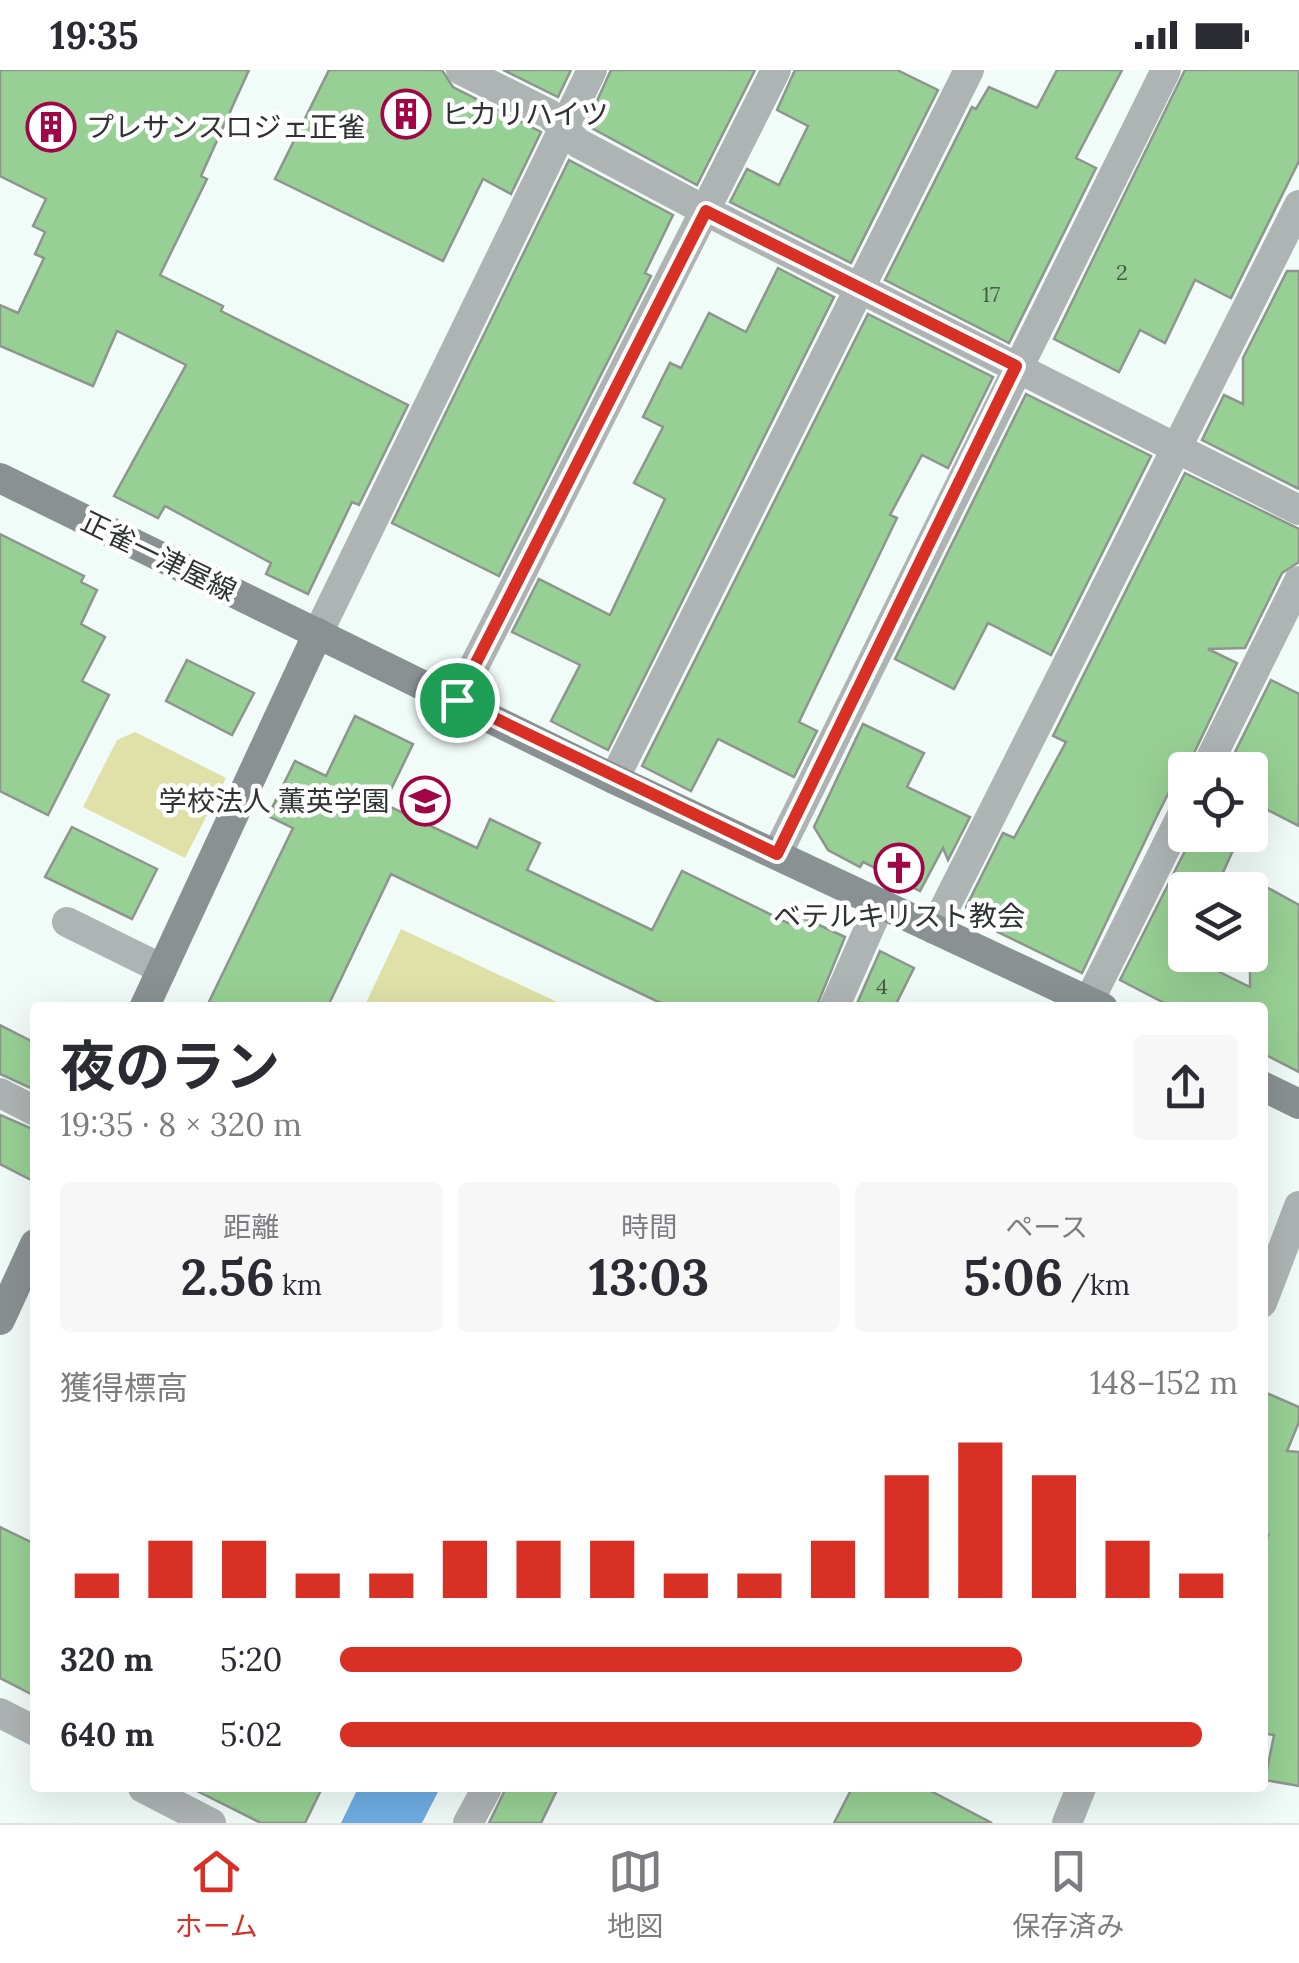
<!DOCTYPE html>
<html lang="ja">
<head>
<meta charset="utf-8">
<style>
	body { margin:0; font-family:Lora,"Noto Sans JP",serif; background:#f7f7f7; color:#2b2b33; height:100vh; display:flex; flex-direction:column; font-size:38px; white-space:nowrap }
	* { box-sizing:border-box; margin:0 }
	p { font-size:32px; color:#7c7c81 }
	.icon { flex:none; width:55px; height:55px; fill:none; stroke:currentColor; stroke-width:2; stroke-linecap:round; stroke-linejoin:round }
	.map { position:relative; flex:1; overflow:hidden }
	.drawer { position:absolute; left:30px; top:932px; width:1238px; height:790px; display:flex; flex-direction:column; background:#fff; border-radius:10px; box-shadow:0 10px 40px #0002 }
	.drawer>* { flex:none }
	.buttons { position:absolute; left:1168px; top:682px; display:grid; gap:20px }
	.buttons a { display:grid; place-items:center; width:100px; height:100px; border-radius:10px; background:#fff; box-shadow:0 10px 40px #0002; font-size:50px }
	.pin { position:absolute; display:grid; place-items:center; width:85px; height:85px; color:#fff; margin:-42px; border:5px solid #fff; border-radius:50%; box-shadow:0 2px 10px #0007 }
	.round { display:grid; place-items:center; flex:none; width:105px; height:105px; border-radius:10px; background:#f7f7f7 }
	.head { display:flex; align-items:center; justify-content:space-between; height:170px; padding:0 30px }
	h1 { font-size:55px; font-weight:700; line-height:75px }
	.metrics { display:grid; grid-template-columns:repeat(3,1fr); gap:15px; height:170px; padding:10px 30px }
	.metrics div { display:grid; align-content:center; border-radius:10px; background:#f7f7f7; text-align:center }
	.metrics b { font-size:50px; font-weight:700 }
	.metrics small { font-size:28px; font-weight:400 }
	.metrics p { font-size:28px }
	.chart { height:280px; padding:20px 30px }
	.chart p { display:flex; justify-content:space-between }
	.chart svg { width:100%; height:180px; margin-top:10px; stroke:#d93025; stroke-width:6 }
	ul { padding:0 30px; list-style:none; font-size:32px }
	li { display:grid; grid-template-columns:160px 120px 1fr; align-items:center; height:75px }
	li i { height:25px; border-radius:12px; background:#d93025 }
	.status { display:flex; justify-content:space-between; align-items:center; height:70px; padding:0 50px; background:#fff; direction:ltr }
	.status svg { height:28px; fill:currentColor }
	.dock { display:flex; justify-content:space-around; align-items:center; height:140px; border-top:2px solid #e1e1e2; background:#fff; font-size:28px; color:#7c7c81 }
	.dock a { display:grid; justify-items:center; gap:5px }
	.dock .active { color:#d93025 }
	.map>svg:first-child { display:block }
	.green { fill:#dfe1a8 }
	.water { fill:#6eade2 }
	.building { fill:#97d094; stroke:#8f958e; stroke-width:2.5 }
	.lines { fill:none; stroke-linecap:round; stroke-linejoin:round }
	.street { stroke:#aeb3b4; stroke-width:30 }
	.secondary { stroke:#899192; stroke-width:30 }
	.route-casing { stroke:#fff; stroke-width:20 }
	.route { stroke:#d93025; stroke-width:12 }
	.labels { text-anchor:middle; stroke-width:9; stroke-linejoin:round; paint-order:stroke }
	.number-label { font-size:22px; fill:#495b4b }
	.poi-label { font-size:28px; fill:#2f3433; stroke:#fff; text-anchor:start }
	.street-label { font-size:28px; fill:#2f3433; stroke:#fff }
</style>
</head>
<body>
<div class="status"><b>19:35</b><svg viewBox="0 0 49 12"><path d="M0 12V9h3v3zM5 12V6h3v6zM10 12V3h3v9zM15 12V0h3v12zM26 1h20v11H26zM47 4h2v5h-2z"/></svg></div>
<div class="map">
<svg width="1299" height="1753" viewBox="0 0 1299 1753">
	<rect width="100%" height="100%" fill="#f1fcf9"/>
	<g class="green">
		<path d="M135,662l91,46 -41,80 -102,-51 34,-67z"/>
		<path d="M401,859l167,78h-204z"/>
	</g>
	<path class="water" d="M358,1718h82l-18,35h-81z"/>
	<g class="building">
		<path d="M0,0h249l-48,106 6,3 -47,96 63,31 -2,5 187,94 -49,100 -7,-3 -44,92 -42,-20 5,-11 -106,-57 -7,12 -44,-22 72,-131 -69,-34 -24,55 -93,-40v-41l18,8 26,-55 -9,-4 10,-22 -12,-6 13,-27 -46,-23z"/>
		<path d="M329,0h113l11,17 88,45 -30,62 -28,-15 -40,82 -168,-82z"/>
		<path d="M503,0h68l-13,27z"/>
		<path d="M611,0h144l-58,115 -111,-60z"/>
		<path d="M795,0h102l41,20 -87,173 -121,-61 17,-33 32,16 29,-59 -31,-16z"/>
		<path d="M1057,0h65l-46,88 20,10 -87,175 -124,-63 87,-173 4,2 13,-22 48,21z"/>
		<path d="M1185,0h114v91l-68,137 -36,-18 -30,63 -25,-13 -21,42 -65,-33z"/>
		<path d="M569,90l104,55 -28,58 6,3 -152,300 -107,-53z"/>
		<path d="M778,198l56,29 -226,453 -57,-29 29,-56 -68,-33 27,-53 71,36 55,-116 -31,-16 29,-56 -20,-10 27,-54 11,5 28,-55 37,19z"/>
		<path d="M1287,201h12v218l-97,-49 22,-45 19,9v-46z"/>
		<path d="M868,244l125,63 -45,91 -26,-13 -32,60 7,3 -98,204 18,9 -23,46 -76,-38 -27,52 -49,-25z"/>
		<path d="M1026,324l125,62 -100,199 -63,-32 -34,66 -59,-30z"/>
		<path d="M1185,403l114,56v33l-17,11 -37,75 -37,1 29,14 -51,107h-6l-24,48 -74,155 -111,-54 -5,-12 37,-74 11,5 52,-96 -13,-6z"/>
		<path d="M0,464l84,42 -3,6 16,8 -16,34 24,13 -23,44 27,14 -61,120 -48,-24z"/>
		<path d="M187,590l67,33 -22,42 -66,-34z"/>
		<path d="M1271,610l28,14v132l-49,-25v-15l9,-16h-33z"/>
		<path d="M355,646l58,28 -29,60 93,44 13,-29 50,24 -13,27 125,60 30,-59 106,52 5,-10 52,24 -29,71h-145l-280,-134 -64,134h-121l87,-180 -25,-12 27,-55 31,15z"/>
		<path d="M863,654l61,29 -17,34 63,30 -22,43 -5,-12 -23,43 -57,-29 -3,5 -32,-17 -14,-23z"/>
		<path d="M72,757l85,42 -25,50 -87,-42z"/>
		<path d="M1193,765h47l-25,55h-30v65l65,32v-109l49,27v167l-37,-19v-45h-88l-54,-28z"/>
		<path d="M880,881l34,17 -20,40h-39z"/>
		<path d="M0,955l35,18v47l-35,-16z"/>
		<path d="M0,1045l35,15v52l-35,-18z"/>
		<path d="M1262,1321l37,16v15l-12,29 12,1v334l-34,-6 9,-45 -12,-2v-173l6,-24 -6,5z"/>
		<path d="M0,1457l35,17v152l-35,-18z"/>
		<path d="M191,1718h131l-17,35h-44z"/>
		<path d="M506,1718h52l-17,35h-52z"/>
		<path d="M852,1718h73l67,35h-158z"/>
	</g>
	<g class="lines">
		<g class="street">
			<path d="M461,0l88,44 29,29 128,68 593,299"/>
			<path d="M318,563l274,-563"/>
			<path d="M457,630l319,-630"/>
			<path d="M1205,700l94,-189"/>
			<path d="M614,709l355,-709"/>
			<path d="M777,784l389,-784"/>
			<path d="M67,852l95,47"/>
			<path d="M934,859l365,-724"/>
			<path d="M1089,931l96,-192"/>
			<path d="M834,938l46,-104"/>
			<path d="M0,1023l35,18"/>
			<path d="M1262,1233l37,-97"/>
			<path d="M0,1643l35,18"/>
			<path d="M143,1718l68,35"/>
			<path d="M468,1753l19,-35"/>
			<path d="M1067,1753l14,-35"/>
		</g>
		<g class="secondary">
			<path d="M0,408l614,301 489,229"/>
			<path d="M144,938l174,-375"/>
			<path d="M1262,1016l37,18"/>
			<path d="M0,1250l35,-76"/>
		</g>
	</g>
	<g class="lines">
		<g class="route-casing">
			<path id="route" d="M706,141l310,155 -239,488 -320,-154z"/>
		</g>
		<use href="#route" class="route"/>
	</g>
	<defs>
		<g id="building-ring" transform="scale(2.5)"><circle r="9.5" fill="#fff" stroke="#a00546" stroke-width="1.5"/><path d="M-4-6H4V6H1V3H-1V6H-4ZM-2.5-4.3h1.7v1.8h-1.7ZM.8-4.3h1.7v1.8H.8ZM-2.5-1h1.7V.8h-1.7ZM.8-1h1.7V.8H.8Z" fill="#a00546"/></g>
		<g id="school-ring" transform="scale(2.5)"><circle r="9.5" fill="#fff" stroke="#a00546" stroke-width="1.5"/><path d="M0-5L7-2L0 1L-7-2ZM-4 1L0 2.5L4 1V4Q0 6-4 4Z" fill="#a00546"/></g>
		<g id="church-ring" transform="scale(2.5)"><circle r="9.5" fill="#fff" stroke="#a00546" stroke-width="1.5"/><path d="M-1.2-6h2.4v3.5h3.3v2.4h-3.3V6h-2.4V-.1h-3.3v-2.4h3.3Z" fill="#a00546"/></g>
	</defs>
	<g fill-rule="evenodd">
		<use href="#building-ring" x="406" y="44"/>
		<use href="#building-ring" x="51" y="57"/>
		<use href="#school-ring" x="425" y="731"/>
		<use href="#church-ring" x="899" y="798"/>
	</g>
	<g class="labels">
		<g class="number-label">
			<text x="1122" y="210">2</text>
			<text x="991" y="232">17</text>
			<text x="882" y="924">4</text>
		</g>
		<g class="poi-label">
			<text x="441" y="54">ヒカリハイツ</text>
			<text x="86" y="67">プレサンスロジェ正雀</text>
			<text x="390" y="741" text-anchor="end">学校法人 薫英学園</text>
			<text x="899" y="856" text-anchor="middle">ベテルキリスト教会</text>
		</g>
		<g class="street-label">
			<text transform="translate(159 486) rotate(26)" y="10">正雀一津屋線</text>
		</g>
	</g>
</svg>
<div class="buttons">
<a><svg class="icon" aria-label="locate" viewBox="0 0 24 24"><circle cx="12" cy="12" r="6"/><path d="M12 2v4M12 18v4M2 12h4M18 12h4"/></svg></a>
<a><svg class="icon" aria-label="layers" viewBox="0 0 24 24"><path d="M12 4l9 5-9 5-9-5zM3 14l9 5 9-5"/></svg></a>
</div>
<div class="pin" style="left:457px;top:630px;background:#1e9e55"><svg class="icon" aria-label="arrive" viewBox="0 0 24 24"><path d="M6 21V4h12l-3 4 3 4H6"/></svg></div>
<section class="drawer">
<div class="head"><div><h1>夜のラン</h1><p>19:35 · 8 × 320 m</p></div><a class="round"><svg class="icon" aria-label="share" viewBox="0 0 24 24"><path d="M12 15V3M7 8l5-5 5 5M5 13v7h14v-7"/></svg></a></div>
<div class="metrics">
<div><p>距離</p><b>2.56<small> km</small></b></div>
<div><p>時間</p><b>13:03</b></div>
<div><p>ペース</p><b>5:06<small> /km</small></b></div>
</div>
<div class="chart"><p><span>獲得標高</span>148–152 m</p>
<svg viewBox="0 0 160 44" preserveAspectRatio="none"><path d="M5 44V38M15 44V30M25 44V30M35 44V38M45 44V38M55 44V30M65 44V30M75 44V30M85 44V38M95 44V38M105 44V30M115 44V14M125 44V6M135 44V14M145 44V30M155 44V38"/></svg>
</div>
<ul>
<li><b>320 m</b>5:20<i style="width:76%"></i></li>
<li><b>640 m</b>5:02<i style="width:96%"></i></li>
</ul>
</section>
</div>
<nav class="dock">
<a class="active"><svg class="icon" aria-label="home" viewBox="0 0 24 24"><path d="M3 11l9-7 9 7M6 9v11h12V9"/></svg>ホーム</a>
<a><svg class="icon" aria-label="map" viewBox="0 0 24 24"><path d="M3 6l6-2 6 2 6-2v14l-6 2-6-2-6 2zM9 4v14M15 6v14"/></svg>地図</a>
<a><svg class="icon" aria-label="saved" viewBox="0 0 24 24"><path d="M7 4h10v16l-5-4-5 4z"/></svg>保存済み</a>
</nav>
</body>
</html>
